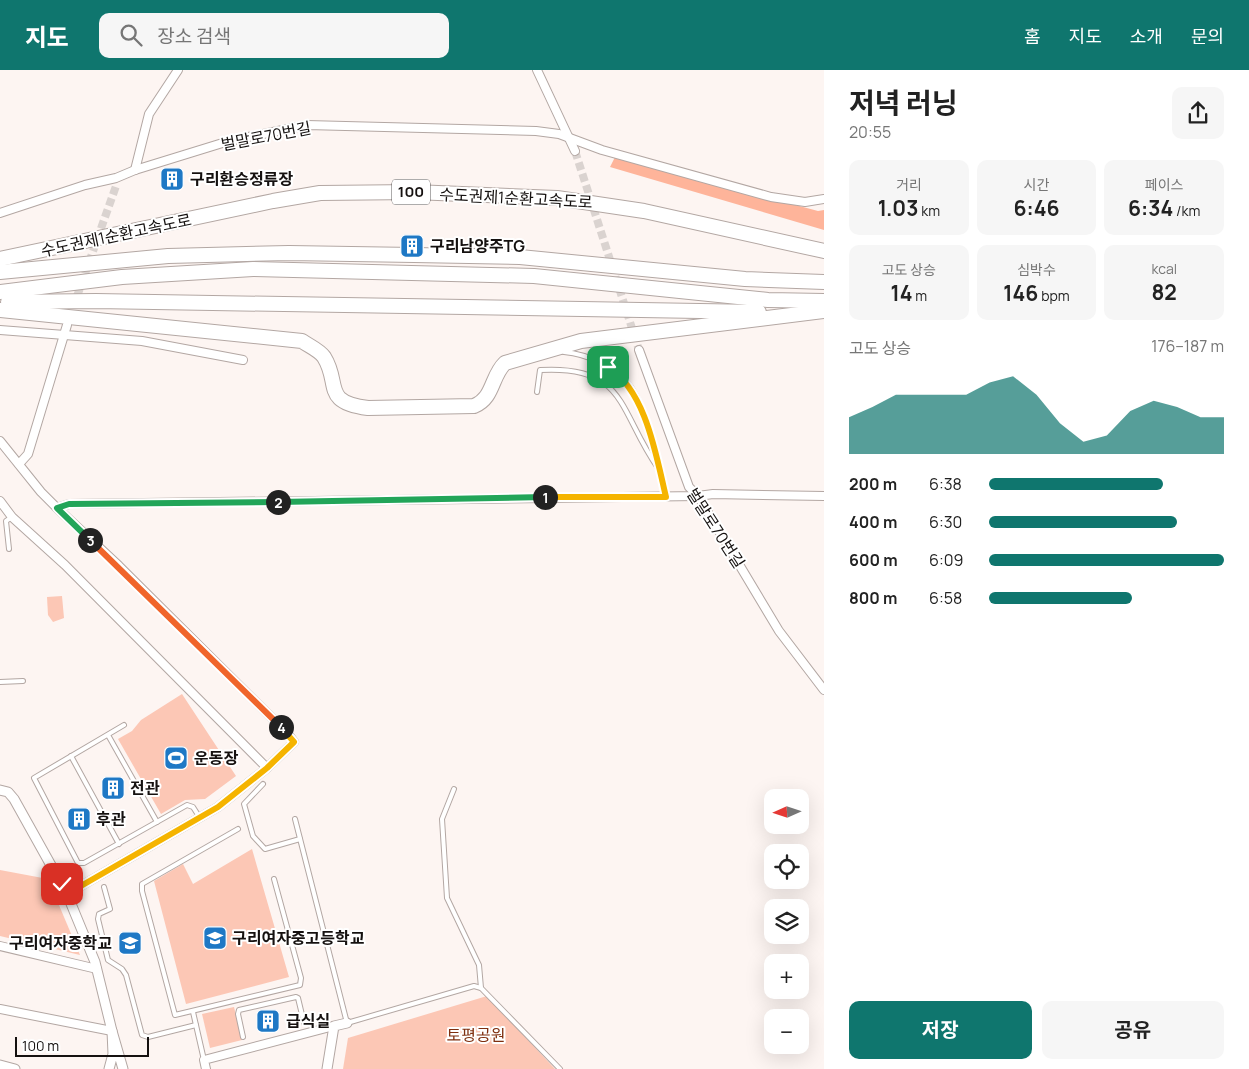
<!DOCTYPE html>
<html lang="ko">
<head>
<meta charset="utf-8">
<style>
	body { margin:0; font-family:Manrope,"Noto Sans KR",sans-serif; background:#f6f6f6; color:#222; height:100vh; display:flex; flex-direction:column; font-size:19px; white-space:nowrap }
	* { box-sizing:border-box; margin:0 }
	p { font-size:16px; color:#767676 }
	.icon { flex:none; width:28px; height:28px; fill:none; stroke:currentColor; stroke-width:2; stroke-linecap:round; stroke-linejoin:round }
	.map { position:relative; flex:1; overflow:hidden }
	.side { display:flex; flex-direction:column; background:#fff; width:425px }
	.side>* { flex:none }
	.needle { width:32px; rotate:267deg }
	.fabs { position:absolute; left:764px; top:719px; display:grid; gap:10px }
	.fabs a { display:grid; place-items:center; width:45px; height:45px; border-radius:10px; background:#fff; box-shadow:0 5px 20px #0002; font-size:25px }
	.scale { position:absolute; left:15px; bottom:12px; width:134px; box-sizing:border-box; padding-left:5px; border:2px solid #151110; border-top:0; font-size:14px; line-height:18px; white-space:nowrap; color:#151110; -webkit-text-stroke:4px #fff; paint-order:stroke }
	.pin { position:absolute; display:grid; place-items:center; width:42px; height:42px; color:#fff; margin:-21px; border-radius:10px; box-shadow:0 2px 8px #0006 }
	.km { position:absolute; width:25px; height:25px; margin:-12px; border-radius:50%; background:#222; color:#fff; font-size:14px; line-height:25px; text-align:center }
	.round { display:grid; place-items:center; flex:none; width:52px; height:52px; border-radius:10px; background:#f6f6f6 }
	.headline { display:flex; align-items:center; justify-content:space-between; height:85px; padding:0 25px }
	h1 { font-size:28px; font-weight:700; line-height:38px }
	.figures { display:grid; grid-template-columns:repeat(3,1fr); gap:8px; height:85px; padding:5px 25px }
	.figures div { display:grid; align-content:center; border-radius:10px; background:#f6f6f6; text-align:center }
	.figures b { font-size:21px; font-weight:700 }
	.figures small { font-size:14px; font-weight:400 }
	.figures p { font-size:14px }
	.chart { height:140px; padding:10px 25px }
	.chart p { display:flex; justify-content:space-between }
	.chart svg { width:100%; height:90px; margin-top:5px; fill:#0f766e; opacity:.7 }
	.button { display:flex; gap:10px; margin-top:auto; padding:10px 25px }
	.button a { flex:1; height:58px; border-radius:10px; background:#0f766e; color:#fff; font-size:20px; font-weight:700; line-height:58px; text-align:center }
	.button a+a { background:#f6f6f6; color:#222 }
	ul { padding:0 25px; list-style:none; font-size:16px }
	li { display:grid; grid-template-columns:80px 60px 1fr; align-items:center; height:38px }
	li i { height:12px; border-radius:6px; background:#0f766e }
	header { display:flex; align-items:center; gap:30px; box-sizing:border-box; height:70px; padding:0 25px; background:#0f766e; color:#fff }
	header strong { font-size:24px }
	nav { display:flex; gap:28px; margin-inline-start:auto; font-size:18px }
	.search { width:350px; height:45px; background:#f6f6f6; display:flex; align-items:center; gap:12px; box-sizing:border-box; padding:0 18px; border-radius:10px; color:#767676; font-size:19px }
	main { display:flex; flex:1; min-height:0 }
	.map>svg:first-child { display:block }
	.green { fill:#fcc7b5 }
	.forest { fill:#feb49a }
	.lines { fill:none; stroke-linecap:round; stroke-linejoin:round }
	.minor-tunnel { stroke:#dad3d0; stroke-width:8; stroke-dasharray:8 4; stroke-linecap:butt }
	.service-casing { stroke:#b3a7a3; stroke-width:6 }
	.minor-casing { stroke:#b3a7a3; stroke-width:10 }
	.tertiary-casing { stroke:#b3a7a3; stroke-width:11 }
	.motorway-casing { stroke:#b3a7a3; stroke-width:16 }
	.service { stroke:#fff; stroke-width:4 }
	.minor { stroke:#fff; stroke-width:8 }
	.tertiary { stroke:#fff; stroke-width:9 }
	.motorway { stroke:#fff; stroke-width:14 }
	.split-1-casing { stroke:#fff; stroke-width:10 }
	.split-2-casing { stroke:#fff; stroke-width:10 }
	.split-3-casing { stroke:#fff; stroke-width:10 }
	.split-4-casing { stroke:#fff; stroke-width:10 }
	.split-5-casing { stroke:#fff; stroke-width:10 }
	.split-1 { stroke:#f5b400; stroke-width:6 }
	.split-2 { stroke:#22a559; stroke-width:6 }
	.split-3 { stroke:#22a559; stroke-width:6 }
	.split-4 { stroke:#f0652b; stroke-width:6 }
	.split-5 { stroke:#f5b400; stroke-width:6 }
	.labels { text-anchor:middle; stroke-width:4; stroke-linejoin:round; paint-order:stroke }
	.shield { fill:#fff; stroke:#5b5858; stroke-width:1 }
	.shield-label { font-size:15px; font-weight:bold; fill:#151110 }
	.street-label { font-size:16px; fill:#151110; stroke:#fff }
	.poi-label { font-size:16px; font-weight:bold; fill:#151110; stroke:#fff; text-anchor:start }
	.park-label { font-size:16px; fill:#7f2f0f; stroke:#fff }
</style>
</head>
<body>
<header>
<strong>지도</strong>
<div class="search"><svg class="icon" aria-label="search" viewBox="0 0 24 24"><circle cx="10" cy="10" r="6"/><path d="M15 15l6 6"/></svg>장소 검색</div>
<nav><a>홈</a><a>지도</a><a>소개</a><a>문의</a></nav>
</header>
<main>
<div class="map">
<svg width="824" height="999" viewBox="0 0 824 999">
	<rect width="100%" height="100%" fill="#fdf5f2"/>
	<g class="green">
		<path d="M62,526l2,22 -11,4 -5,-7 -1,-18z"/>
		<path d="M182,624l54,82 -31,23 -20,1 -24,14 -43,-75 14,-8 9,-11z"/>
		<path d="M252,779l37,128 -103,27 -32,-123 29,-17 10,20z"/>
		<path d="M0,800l48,9 32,76 -80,-19z"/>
		<path d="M487,926l68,73h-212l5,-31z"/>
		<path d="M234,937l8,33 -32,8 -8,-34z"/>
	</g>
	<path class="forest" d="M615,87l203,54 6,-1v20l-214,-63z"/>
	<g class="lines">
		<g class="minor-tunnel">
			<path d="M575,81l64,199"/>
			<path d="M69,249l47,-133"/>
		</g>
		<g class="service-casing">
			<g id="service">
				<path d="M564,282c23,2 53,15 67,35 17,25 28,80 35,110"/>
				<path d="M537,322l3,-22c87,-5 78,41 118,98"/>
				<path d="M9,479l-3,-28 6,-4"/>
				<path d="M0,612l23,-1"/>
				<path d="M124,655l-90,53 44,85h6l103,-58 6,2 7,11"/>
				<path d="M108,665l49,87"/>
				<path d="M71,686l48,88"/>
				<path d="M263,714l-19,20 9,32 12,13 35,-10"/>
				<path d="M454,719l-12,30 5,79 32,67 2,23"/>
				<path d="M295,749l52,204 127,-37 7,2 79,81"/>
				<path d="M238,759l-96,55v7l33,124 125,-30 1,-7 -27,-99"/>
				<path d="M104,817l6,22 -11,5 -1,5 10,41 14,9 4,6 16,60 6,2 48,-12"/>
				<path d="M193,942l11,48"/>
				<path d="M243,967l-5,-23 1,-4 57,-13 2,1 6,25"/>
			</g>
		</g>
		<g class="minor-casing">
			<g id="minor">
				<path d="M537,0l38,81"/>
				<path d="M135,100l14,-56 29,-44"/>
				<path d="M0,143l85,-28 31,-7 19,-8 94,-29 78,-16 229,6 23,3 43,16 169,47 34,5 19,-3"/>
				<path d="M0,260l142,11 101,19"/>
				<path d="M639,280l50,137 9,9 81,135 45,59"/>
				<path d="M0,371l41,51 16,16"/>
				<path d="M19,394l9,-10 39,-129"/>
				<path d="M0,431l12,16 53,48 202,203 -49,39 -151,87"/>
				<path d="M267,698l27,-26 -6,-8 -169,-168 -62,-58 12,-4 629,-8 15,-2 111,2"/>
				<path d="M0,876l97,23"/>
				<path d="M0,939l112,22"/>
				<path d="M206,999l-2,-9 130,-34"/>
			</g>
		</g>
		<g class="tertiary-casing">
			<g id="tertiary">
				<path d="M0,720l8,2 6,7 53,95 28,68 17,69"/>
				<path d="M0,995l15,4"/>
				<path d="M109,999l4,-15 -1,-23 11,38"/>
				<path d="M327,999l7,-43 13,-3"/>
			</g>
		</g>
		<g class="motorway-casing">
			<g id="motorway">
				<path d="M0,189l273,-58 47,-8 94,-1 143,6 87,13 180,40"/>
				<path d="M0,202l168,-16 121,-3 125,2 106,2 225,22 79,3"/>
				<path d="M0,222l122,-15 131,-8 281,7 234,24 56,1"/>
				<path d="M8,232l88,-1 663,11"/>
				<path d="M0,240l302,31c7,5 17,9 22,16 17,27 -3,45 44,51l106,-2c20,-8 17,-30 31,-43l76,-22 243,-30"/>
			</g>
		</g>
		<use href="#service" class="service"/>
		<use href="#minor" class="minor"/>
		<use href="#tertiary" class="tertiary"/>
		<use href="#motorway" class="motorway"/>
	</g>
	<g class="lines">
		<g class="split-1-casing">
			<path id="split-1" d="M545,427h121c-10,-42 -20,-106 -58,-130"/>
		</g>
		<g class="split-2-casing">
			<path id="split-2" d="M278,432l267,-5"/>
		</g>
		<g class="split-3-casing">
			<path id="split-3" d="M90,470l-33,-32 12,-4 209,-2"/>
		</g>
		<g class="split-4-casing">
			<path id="split-4" d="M90,470l191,187"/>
		</g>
		<g class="split-5-casing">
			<path id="split-5" d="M62,814l5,10 151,-87 49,-39 27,-26 -13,-15"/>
		</g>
		<use href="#split-1" class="split-1"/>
		<use href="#split-2" class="split-2"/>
		<use href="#split-3" class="split-3"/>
		<use href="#split-4" class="split-4"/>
		<use href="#split-5" class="split-5"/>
	</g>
	<defs>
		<g id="building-square" transform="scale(1.25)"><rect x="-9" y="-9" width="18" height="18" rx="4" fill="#1e78c5" stroke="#fff"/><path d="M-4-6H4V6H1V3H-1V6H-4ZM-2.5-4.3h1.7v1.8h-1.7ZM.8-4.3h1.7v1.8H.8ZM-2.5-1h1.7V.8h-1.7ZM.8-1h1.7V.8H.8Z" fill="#fff"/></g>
		<g id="stadium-square" transform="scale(1.25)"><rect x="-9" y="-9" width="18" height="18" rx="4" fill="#1e78c5" stroke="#fff"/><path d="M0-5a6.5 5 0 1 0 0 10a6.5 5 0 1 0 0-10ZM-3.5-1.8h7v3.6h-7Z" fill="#fff"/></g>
		<g id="school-square" transform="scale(1.25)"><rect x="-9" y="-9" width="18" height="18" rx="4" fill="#1e78c5" stroke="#fff"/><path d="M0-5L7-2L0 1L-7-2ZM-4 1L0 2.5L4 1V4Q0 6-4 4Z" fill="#fff"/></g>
	</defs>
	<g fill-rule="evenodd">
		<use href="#building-square" x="172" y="109"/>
		<use href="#building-square" x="412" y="176"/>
		<use href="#stadium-square" x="176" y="688"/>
		<use href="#building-square" x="113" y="718"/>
		<use href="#building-square" x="79" y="749"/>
		<use href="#school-square" x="215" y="868"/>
		<use href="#school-square" x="130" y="873"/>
		<use href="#building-square" x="268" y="951"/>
	</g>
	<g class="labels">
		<rect class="shield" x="392" y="109.5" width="38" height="25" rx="4"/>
		<g class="shield-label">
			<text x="411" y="127">100</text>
		</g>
		<g class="street-label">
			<text transform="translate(266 66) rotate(-11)" y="6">벌말로70번길</text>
			<text transform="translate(516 128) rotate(3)" y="6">수도권제1순환고속도로</text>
			<text transform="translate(116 165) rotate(-12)" y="6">수도권제1순환고속도로</text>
			<text transform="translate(716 458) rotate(57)" y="6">벌말로70번길</text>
		</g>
		<g class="poi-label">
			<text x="190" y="115">구리환승정류장</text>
			<text x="430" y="182">구리남양주TG</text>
			<text x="194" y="694">운동장</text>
			<text x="130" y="724">전관</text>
			<text x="96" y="755">후관</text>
			<text x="232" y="874">구리여자중고등학교</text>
			<text x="112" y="879" text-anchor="end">구리여자중학교</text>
			<text x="286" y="957">급식실</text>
		</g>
		<g class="park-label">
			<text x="476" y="971">토평공원</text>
		</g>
	</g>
</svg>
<div class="fabs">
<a><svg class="needle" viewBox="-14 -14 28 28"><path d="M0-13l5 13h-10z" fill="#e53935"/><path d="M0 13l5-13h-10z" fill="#767676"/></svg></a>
<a><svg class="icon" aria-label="locate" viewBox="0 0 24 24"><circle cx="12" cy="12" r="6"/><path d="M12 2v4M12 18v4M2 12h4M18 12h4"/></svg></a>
<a><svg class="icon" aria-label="layers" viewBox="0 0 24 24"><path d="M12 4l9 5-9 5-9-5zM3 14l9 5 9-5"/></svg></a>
<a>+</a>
<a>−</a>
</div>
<div class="scale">100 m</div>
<div class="pin" style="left:608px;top:297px;background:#1e9e55"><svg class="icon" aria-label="arrive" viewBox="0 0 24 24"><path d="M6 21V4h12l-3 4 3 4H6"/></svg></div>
<div class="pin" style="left:62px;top:814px;background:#d93025"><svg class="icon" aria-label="check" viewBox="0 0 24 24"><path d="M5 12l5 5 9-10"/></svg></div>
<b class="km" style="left:545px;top:427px">1</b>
<b class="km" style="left:278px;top:432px">2</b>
<b class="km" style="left:90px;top:470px">3</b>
<b class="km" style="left:281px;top:657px">4</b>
</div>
<section class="side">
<div class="headline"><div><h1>저녁 러닝</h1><p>20:55</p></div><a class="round"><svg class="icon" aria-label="share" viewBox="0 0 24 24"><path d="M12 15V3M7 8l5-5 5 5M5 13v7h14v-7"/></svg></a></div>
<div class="figures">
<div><p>거리</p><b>1.03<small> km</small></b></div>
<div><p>시간</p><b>6:46</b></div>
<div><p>페이스</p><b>6:34<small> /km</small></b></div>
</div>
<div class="figures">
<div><p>고도 상승</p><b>14<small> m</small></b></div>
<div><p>심박수</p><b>146<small> bpm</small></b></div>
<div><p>kcal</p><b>82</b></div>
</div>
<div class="chart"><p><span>고도 상승</span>176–187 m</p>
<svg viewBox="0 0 160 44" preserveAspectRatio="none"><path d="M0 44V26L10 21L20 15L30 15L40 15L50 15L60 9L70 6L80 15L90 29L100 38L110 35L120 23L130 18L140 21L150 26L160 26V44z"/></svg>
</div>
<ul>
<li><b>200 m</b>6:38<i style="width:74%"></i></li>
<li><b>400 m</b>6:30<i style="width:80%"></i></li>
<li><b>600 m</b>6:09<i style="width:100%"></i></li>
<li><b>800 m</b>6:58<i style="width:61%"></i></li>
</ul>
<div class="button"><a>저장</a><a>공유</a></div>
</section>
</main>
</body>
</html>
